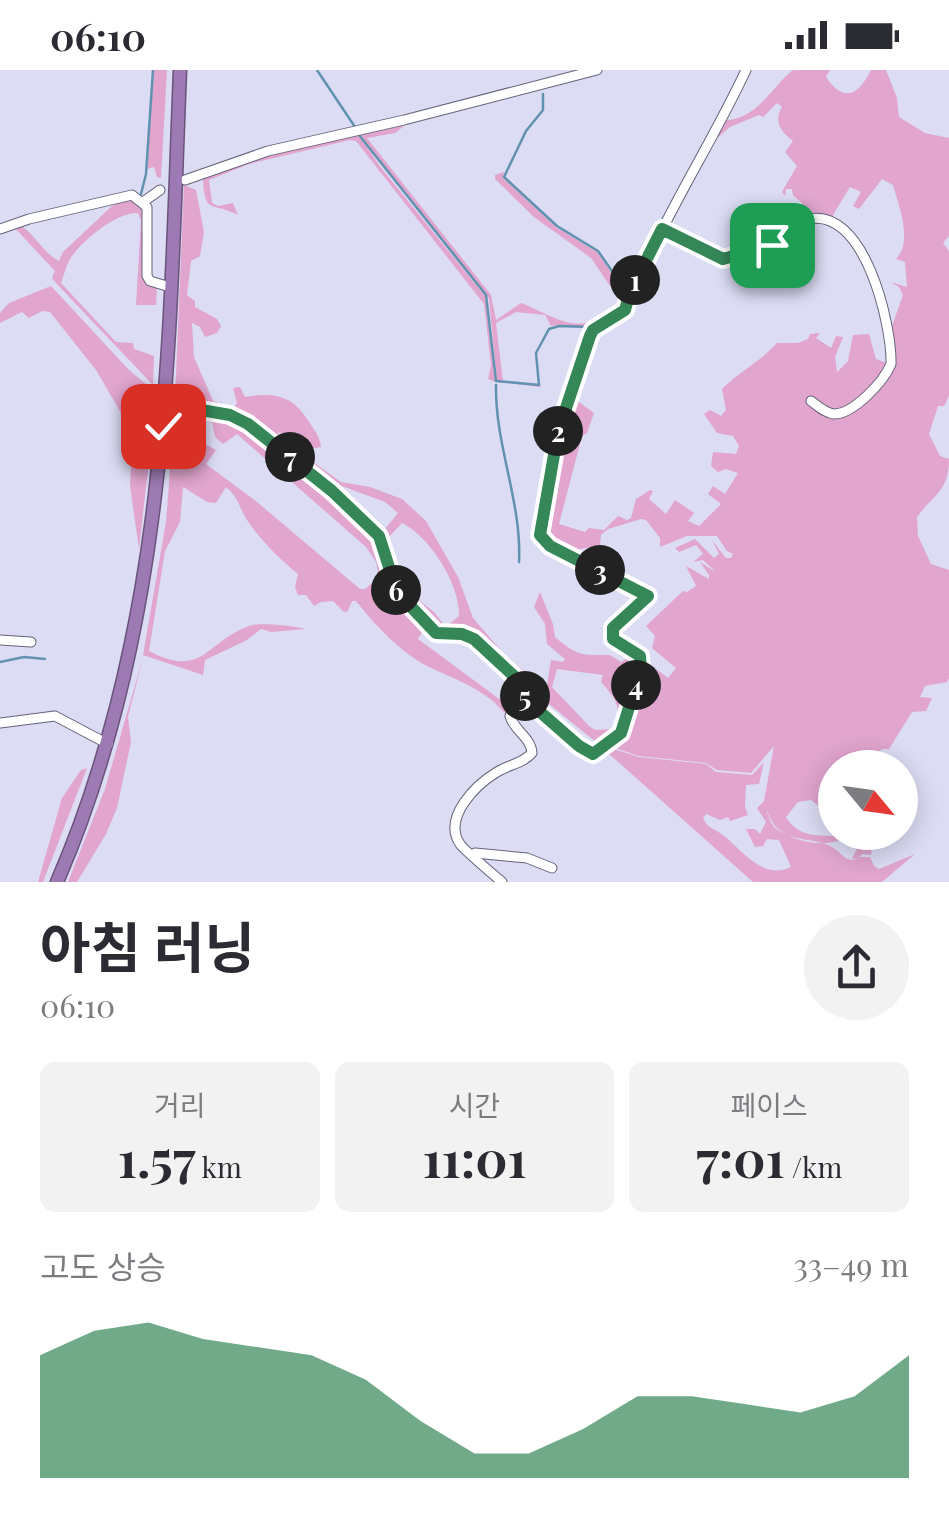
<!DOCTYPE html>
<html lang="ko">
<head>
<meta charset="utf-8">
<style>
	body { margin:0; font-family:"Playfair Display","Noto Sans KR",serif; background:#f2f2f3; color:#2b2b33; height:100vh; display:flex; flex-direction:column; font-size:38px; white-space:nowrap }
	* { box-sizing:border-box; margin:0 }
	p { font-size:32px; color:#7c7c81 }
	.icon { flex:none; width:55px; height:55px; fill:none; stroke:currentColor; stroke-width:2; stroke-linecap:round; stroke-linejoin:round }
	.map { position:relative; height:812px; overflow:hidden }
	.side { display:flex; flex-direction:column; background:#fff; flex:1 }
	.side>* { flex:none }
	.needle { width:65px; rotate:119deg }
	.buttons { position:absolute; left:818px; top:680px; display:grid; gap:20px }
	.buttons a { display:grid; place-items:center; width:100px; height:100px; border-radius:50%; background:#fff; box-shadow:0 5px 25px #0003; font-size:50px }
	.pin { position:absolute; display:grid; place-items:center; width:85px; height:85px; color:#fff; margin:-42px; border-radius:20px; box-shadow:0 5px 15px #0006 }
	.km { position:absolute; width:50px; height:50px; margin:-25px; border-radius:50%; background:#222; color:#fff; font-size:28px; line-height:50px; text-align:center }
	.round { display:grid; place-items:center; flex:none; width:105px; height:105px; border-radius:52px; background:#f2f2f3 }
	.overview { display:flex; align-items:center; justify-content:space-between; height:170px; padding:0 40px }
	h1 { font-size:55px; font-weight:700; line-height:75px }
	.figures { display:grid; grid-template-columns:repeat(3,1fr); gap:15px; height:170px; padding:10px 40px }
	.figures div { display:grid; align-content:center; border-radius:15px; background:#f2f2f3; text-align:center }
	.figures b { font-size:50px; font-weight:700 }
	.figures small { font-size:28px; font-weight:400 }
	.figures p { font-size:28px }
	.chart { height:280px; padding:20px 40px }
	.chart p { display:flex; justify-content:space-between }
	.chart svg { width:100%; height:180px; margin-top:10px; fill:#358758; opacity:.7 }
	.status { display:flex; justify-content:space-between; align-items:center; height:70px; padding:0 50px; background:#fff; direction:ltr }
	.status svg { height:28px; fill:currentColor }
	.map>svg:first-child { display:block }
	.green { fill:#e1a5ce; fill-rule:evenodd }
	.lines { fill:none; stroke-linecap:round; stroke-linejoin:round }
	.stream { stroke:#6192b0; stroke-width:2.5 }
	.minor-casing { stroke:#636278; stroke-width:11 }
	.highway-casing { stroke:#6a547b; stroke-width:15 }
	.minor { stroke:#fff; stroke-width:9 }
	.highway { stroke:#9d7ab3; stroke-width:12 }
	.route-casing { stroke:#fff; stroke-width:20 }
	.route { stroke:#358758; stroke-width:12 }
</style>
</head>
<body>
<div class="status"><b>06:10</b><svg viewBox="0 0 49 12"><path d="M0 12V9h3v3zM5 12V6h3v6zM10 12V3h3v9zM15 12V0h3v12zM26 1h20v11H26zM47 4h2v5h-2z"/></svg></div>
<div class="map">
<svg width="949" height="812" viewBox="0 0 949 812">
	<rect width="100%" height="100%" fill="#dcdcf5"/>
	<g class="green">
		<path d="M154,0h13l-6,108 -4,-1 -3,-10 -7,2z"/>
		<path d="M793,0h37l-4,7c18,26 32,19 45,-7h15l11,28 2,19 26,16 24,5v98l-6,7 6,8v145l-5,10h-6l-9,28 11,22 9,3c0,32 -15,35 -32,58l1,19 13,28 18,6v108l-2,4 -22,4 -5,11 12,1 -6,13 -14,1 -23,37h-7l-20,18 -27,1v26l-15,13 -9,-7 -13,2 -12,15c14,24 39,17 60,20 -17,12 -53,5 -68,-8 -6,-5 -10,-16 -12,-20 3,8 5,17 12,21 16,12 39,8 54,17 12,7 13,17 27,11l-7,1 7,-15 -11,-8 4,-3h22l-3,22 -8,-1 -4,3h11l4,9 5,3 36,-15 -33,28h-129l-137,-122 -11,-9 -6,1 8,-5 32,10 67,7 10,8 36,3 12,-13 -5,22 -13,1 -1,22 3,8 -18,6 -2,-4 -8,3 -14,-6 -3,4c6,11 8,9 17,15 18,11 40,49 71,34l-12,-27 -12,-1 -4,7 -8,1 -9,-18h9l5,5 6,-12 -9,-14 7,-7 10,-55 -23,27 -34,-3 -11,-7 -67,-7 -30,-10 13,-12 20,-72h5l21,16 8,-10 -24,-20 3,-12 -9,-10 37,-35 4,1 9,-6 -10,-20 23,13v-4l-9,-13 16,10 -13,-12 -10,2 10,-8 -7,-9 -17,7 -4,-4 20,-9 19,19 5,-4 -7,-14 14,18h5l2,-4 -6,-3 -10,-15h-30l-27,11v-9l-14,-18 -5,-1 -33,10 -7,6 -1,10c-22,5 -46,12 -58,-12l18,-101 11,-36 23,17 -7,20 -5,3 -23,88 26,8 4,-4 15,2 14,-14 9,4 4,-2 5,-19 14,-9 3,1 -4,8 17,15 9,-14 19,13 -6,8 11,5 22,-22 -13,-10 5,-8 12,8 13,-21 -12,-4 -8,3 -7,-6 2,-14 23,2 3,-8 -6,-10 -16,-3 -13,-19 6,-4 11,6 5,-6 -4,-21c17,-17 39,-28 55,-46h21l10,-4 2,-5 10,-1 -4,5 15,10 5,-12 7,1 -8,20 2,15 11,-11 5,-26 16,-1 7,25 14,5c-7,16 -36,49 -56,49 -8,-1 -16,-9 -22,-12l7,13h20l27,-16 16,-14 11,-24 -7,-33 6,-1 11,-31 -4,-8 -8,-5 16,5 -2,-25 -9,-3c17,-17 3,-53 -3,-74l-11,-6 -23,30 -6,-3 8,-14 -11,-5 -20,33 -25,-2 -3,-15 -9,-8 -1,-6h-6l-1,7 -3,-4 15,-26 -12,-14 8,-11c-12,-9 -20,-20 -11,-34l-5,-4 -14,14 -4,-2 -29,12 -22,19 15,-26c34,1 49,-34 70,-50z"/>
		<path d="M403,52l1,4 -9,7 -28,5 124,157 5,25 25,-17c40,16 54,34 95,6l4,-12 -5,-11h-5l-19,-28 -57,-41 -39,-38v-4l9,-3 -1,6 53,49 41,25 28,40c-3,18 -21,35 -41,36 -11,1 -21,-4 -33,-2l-6,-11 -29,-3 -20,11 7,59 37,2 1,3 -44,-5 -8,-83 -130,-165z"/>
		<path d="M358,64l24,35 103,127 10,86 -7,-3 3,-14 -7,-61 -128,-163 -6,-1 -101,24 -40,16 3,23 6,3 15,-3 5,12c-27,-14 -34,1 -35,-40l64,-21z"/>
		<path d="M184,115l12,5 8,42 -4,24 -9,5 -4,34 8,6v6l22,12 4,7 -4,7 -12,4 -5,-10 -8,-4 2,34 19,44 21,6 3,-4 -4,-15 7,-1 5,10c27,-5 47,-2 62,22 6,9 13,17 14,28l-12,2 -30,-17 -1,5 63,45 29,5 32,12 24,22 32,56 15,41 31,36 33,28 10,3 4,-25 12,2 2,-3 -18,-15 -2,-20 -11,-17 6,-15 13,32 2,13c23,20 27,18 55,18l11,7 9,-5 8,2 -18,72 -23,18 -1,-7 -73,-59 -46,-44 -37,-7 -42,-41 7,-2 29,23 12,15 13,-11c1,-32 -29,-79 -57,-93l-13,14 12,45 -5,4 -16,-51 18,-22 -13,-11 -65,-24 -70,-55 -50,-16 -26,16zM557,599l46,6 -2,7c14,16 22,25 13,47l-19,1 -6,-4 -37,-39z"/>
		<path d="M131,127l12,10 1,62 13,18 -1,18h-20l5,-84 -3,-8c-20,-2 -57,28 -68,46 -4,7 -6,16 -9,24l55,59 17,1 1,6 20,7 -1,29 -98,-103 -3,-4 3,-7 -42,-45 6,-2c16,10 23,28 40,37l4,-9 49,-46z"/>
		<path d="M51,216l78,84 24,20 -4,71 -10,88 -9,-63 2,-36 -4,-25 -32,-55 -46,-58 -8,-1 -13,7 -7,-6 -22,11v-10l9,-10z"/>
		<path d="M200,342l41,9 91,73 48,49 10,42 12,15 5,16 15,16 -4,7 88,65 12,-18 -60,-50 10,2 54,51 -15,27c-19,-26 -53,-37 -80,-50 -27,-14 -53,-42 -71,-65h-4l-4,10 -4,1 -11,-11 -12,1 -7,4 -8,-11h-8l-3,-8 3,-13c-19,-16 -36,-32 -51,-54 -9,-14 -7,-21 -21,-33l-10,16 -9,-1 -24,-15 -3,35 -15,29 -16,100c54,28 55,-8 100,-25 10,-4 46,0 56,3l-34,3 -10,-3 -14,11 -42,20 -2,15 -60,-20 23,-133 7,-90 17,16 17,-3 9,5 -10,14 51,38 103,87h5l14,-12 -3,-15 -10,-15 -129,-113 -14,10 -8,-7 -3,-14 -16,-8z"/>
		<path d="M143,588l-15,59 3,25 -14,66 -11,26 -29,48h-9l37,-93z"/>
		<path d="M87,698l-44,114h-5l24,-84 19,-28z"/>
	</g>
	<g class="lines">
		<g class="stream">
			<path d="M317,0l38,57"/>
			<path d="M543,24v16l-17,21 -22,46 53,49 41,25 28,40 -1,6"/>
			<path d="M359,65l127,160 10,86 43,4 -3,-32 13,-24 10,-3 32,1"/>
			<path d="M141,124l5,-20 7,-104"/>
			<path d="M496,315c-1,61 26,117 23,177"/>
			<path d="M0,592l24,-5 21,2"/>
		</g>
		<g class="minor-casing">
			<g id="minor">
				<path d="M185,110l83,-29 136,-31 193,-50"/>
				<path d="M143,132l17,-12"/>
				<path d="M0,159l29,-10 103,-24 15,12v69l3,5 20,6"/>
				<path d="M662,159l61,30c15,0 39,-7 51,-16 10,-8 19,-19 31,-23 59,-18 87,105 86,144 -7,17 -37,50 -57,50 -9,-1 -16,-8 -23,-13"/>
				<path d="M163,356c16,0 16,-5 29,-13 14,-9 43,3 56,10l103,84 28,29 18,56 39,41 26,1 12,5 47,45 2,11 8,9 62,50 28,-21 20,-64 -2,-13 -26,-17v-11l35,-32v-3l-105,-52c-12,-33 34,-166 47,-205l3,-6 32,-20c8,-26 21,-48 33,-72 28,-57 61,-110 88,-168"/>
				<path d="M0,570l31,2"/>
				<path d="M0,653l55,-7 53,28"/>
				<path d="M475,783l52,5 25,10"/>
				<path d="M502,812c-7,-6 -39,-33 -42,-38 -18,-27 17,-60 37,-72 13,-8 25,-8 35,-19 -1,-16 -18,-22 -22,-37l13,-21"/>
			</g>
		</g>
		<g class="highway-casing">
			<path id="highway" d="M57,812c112,-258 112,-536 123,-812"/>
		</g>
		<use href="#minor" class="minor"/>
		<use href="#highway" class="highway"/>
	</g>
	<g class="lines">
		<g class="route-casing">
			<path id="route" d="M163,356l17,-1 13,-13 8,-2 29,5 18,9 84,67 47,45 18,56 39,41 26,1 12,5 42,39 15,26 48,42 14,8 28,-21 20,-64 -1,-13 -27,-17v-11l35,-32 -98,-50 -10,-11 18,-103 32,-96 3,-6 32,-20 5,-18 32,-63 61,30 49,-14"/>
		</g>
		<use href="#route" class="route"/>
	</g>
</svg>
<div class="buttons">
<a><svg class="needle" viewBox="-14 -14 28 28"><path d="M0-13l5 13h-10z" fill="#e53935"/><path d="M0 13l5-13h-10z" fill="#7c7c81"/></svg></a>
</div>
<div class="pin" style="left:772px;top:175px;background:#1e9e55"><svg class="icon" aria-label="arrive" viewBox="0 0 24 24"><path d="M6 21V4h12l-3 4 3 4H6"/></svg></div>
<div class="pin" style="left:163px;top:356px;background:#d93025"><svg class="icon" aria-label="check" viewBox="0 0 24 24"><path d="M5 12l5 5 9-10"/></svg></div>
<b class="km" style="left:635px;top:210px">1</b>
<b class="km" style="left:558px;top:361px">2</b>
<b class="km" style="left:600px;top:500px">3</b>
<b class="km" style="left:636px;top:615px">4</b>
<b class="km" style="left:525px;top:626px">5</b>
<b class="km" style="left:396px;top:520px">6</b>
<b class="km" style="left:290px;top:387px">7</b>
</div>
<section class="side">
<div class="overview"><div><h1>아침 러닝</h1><p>06:10</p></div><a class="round"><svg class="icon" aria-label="share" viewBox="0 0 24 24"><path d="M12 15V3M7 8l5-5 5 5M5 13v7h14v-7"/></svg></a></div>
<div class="figures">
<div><p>거리</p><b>1.57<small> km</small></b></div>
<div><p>시간</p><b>11:01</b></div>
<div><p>페이스</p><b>7:01<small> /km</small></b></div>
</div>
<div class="chart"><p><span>고도 상승</span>33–49 m</p>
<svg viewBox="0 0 160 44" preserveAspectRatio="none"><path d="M0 44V14L10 8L20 6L30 10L40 12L50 14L60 20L70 30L80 38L90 38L100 32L110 24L120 24L130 26L140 28L150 24L160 14V44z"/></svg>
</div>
</section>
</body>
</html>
